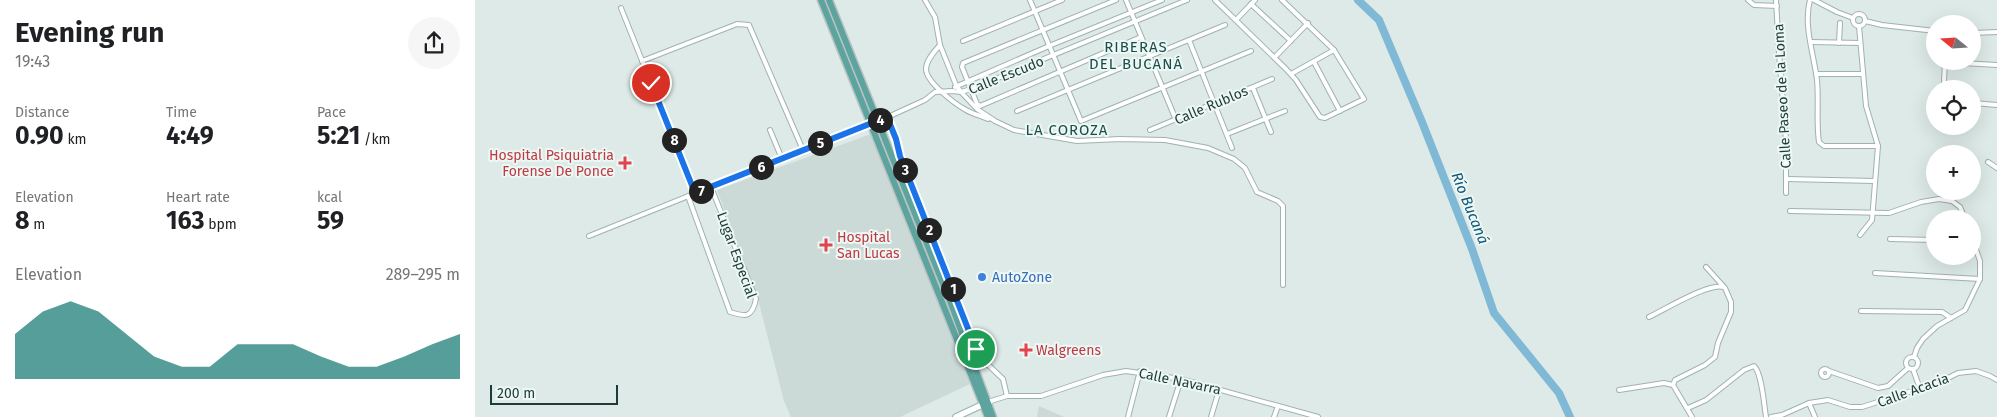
<!DOCTYPE html>
<html lang="en">
<head>
<meta charset="utf-8">
<style>
	body { margin:0; font-family:"Fira Sans",sans-serif; background:#f6f6f6; color:#202124; height:100vh; display:flex; flex-direction:column; font-size:19px; white-space:nowrap }
	* { box-sizing:border-box; margin:0 }
	p { font-size:16px; color:#757577 }
	.icon { flex:none; width:28px; height:28px; fill:none; stroke:currentColor; stroke-width:2; stroke-linecap:round; stroke-linejoin:round }
	.map { position:relative; flex:1; overflow:hidden }
	.details { display:flex; flex-direction:column; background:#fff; width:475px }
	.details>* { flex:none }
	.needle { width:32px; rotate:288deg }
	.controls { position:absolute; left:1451px; top:15px; display:grid; gap:10px }
	.controls a { display:grid; place-items:center; width:55px; height:55px; border-radius:50%; background:#fff; box-shadow:0 5px 20px #0002; font-size:25px }
	.scale { position:absolute; left:15px; bottom:12px; width:128px; box-sizing:border-box; padding-left:5px; border:2px solid #1d3b38; border-top:0; font-size:14px; line-height:18px; white-space:nowrap; color:#1d3b38; -webkit-text-stroke:4px #edf7f4; paint-order:stroke }
	.pin { position:absolute; display:grid; place-items:center; width:42px; height:42px; color:#fff; margin:-21px; border:2px solid #fff; border-radius:50%; box-shadow:0 1px 5px #0007 }
	.km { position:absolute; width:25px; height:25px; margin:-12px; border-radius:50%; background:#222; color:#fff; font-size:14px; line-height:25px; text-align:center }
	.round { display:grid; place-items:center; flex:none; width:52px; height:52px; border-radius:26px; background:#f6f6f6 }
	.headline { display:flex; align-items:center; justify-content:space-between; height:85px; padding:0 15px }
	h1 { font-size:28px; font-weight:700; line-height:38px }
	.stats { display:grid; grid-template-columns:repeat(3,1fr); gap:8px; height:85px; padding:5px 15px }
	.stats div { display:grid; align-content:center }
	.stats b { font-size:25px; font-weight:700 }
	.stats small { font-size:14px; font-weight:400 }
	.stats p { font-size:14px }
	.chart { height:140px; padding:10px 15px }
	.chart p { display:flex; justify-content:space-between }
	.chart svg { width:100%; height:90px; margin-top:5px; fill:#0f766e; opacity:.7 }
	main { display:flex; flex:1; min-height:0 }
	.map>svg:first-child { display:block }
	.built { fill:#cbdad6 }
	.lines { fill:none; stroke-linecap:round; stroke-linejoin:round }
	.river { stroke:#7fb9d5; stroke-width:8 }
	.street-casing { stroke:#a0b2af; stroke-width:6 }
	.secondary-casing { stroke:#9bb7b1; stroke-width:8 }
	.primary-casing { stroke:#bbc4c3; stroke-width:9 }
	.street { stroke:#fff; stroke-width:4 }
	.secondary { stroke:#fff; stroke-width:5.5 }
	.primary { stroke:#5da49e; stroke-width:6 }
	.route-casing { stroke:#fff; stroke-width:10 }
	.route { stroke:#1a73e8; stroke-width:6 }
	.health-dot { fill:#e0444e; stroke:#edf7f4; stroke-width:2 }
	.shop-dot { fill:#3f7fe0; stroke:#edf7f4; stroke-width:2 }
	.labels { text-anchor:middle; stroke-width:4; stroke-linejoin:round; paint-order:stroke }
	.street-label { font-size:14px; fill:#1d3b38; stroke:#edf7f4 }
	.health-label { font-size:14px; fill:#be3a42; stroke:#edf7f4; text-anchor:start }
	.shop-label { font-size:14px; fill:#366cbe; stroke:#edf7f4; text-anchor:start }
	.neighbourhood-label { font-size:15px; letter-spacing:1px; fill:#184e4a; stroke:#edf7f4 }
	.water-label { font-size:15px; font-style:italic; fill:#13587b; stroke:#edf7f4 }
</style>
</head>
<body>
<main>
<section class="details">
<div class="headline"><div><h1>Evening run</h1><p>19:43</p></div><a class="round"><svg class="icon" aria-label="share" viewBox="0 0 24 24"><path d="M12 15V3M7 8l5-5 5 5M5 13v7h14v-7"/></svg></a></div>
<div class="stats">
<div><p>Distance</p><b>0.90<small> km</small></b></div>
<div><p>Time</p><b>4:49</b></div>
<div><p>Pace</p><b>5:21<small> /km</small></b></div>
</div>
<div class="stats">
<div><p>Elevation</p><b>8<small> m</small></b></div>
<div><p>Heart rate</p><b>163<small> bpm</small></b></div>
<div><p>kcal</p><b>59</b></div>
</div>
<div class="chart"><p><span>Elevation</span>289–295 m</p>
<svg viewBox="0 0 160 44" preserveAspectRatio="none"><path d="M0 44V22L10 11L20 6L30 11L40 22L50 33L60 38L70 38L80 27L90 27L100 27L110 33L120 38L130 38L140 33L150 27L160 22V44z"/></svg>
</div>
</section>
<div class="map">
<svg width="1522" height="417" viewBox="0 0 1522 417">
	<rect width="100%" height="100%" fill="#ddeae7"/>
	<g class="built">
		<path d="M396,134l99,250 -70,33h-109l-7,-16 -26,-102 -41,-109z"/>
		<path d="M564,406l25,11h-27z"/>
	</g>
	<g class="lines">
		<path class="river" d="M883,0l21,20 43,102 50,127 22,64 65,80 11,24"/>
		<g class="street-casing">
			<g id="street">
				<path d="M450,0l10,17 5,28 16,40 5,7 16,17 18,12 19,9 63,11 43,-2 45,1 43,8 26,11 11,9 12,24 21,9 5,5v79"/>
				<path d="M555,0l51,121 170,-70"/>
				<path d="M641,0l-153,63 -1,4 15,37 3,2 161,-69"/>
				<path d="M651,0l50,120"/>
				<path d="M740,0l71,69 10,11 24,37 5,1 39,-19 -30,-49 -52,-50"/>
				<path d="M1273,0l6,5 23,1"/>
				<path d="M1301,0l3,53 7,87v53"/>
				<path d="M1335,0c-7,26 4,54 7,80 2,21 -1,42 2,62l5,4h54"/>
				<path d="M1339,0l23,12 16,6"/>
				<path d="M776,4l40,37"/>
				<path d="M146,8l74,185"/>
				<circle cx="1384" cy="20" r="6"/>
				<path d="M761,20l19,-20"/>
				<path d="M1390,21l17,4 53,6"/>
				<path d="M1384,26l7,80 12,40 -6,74 -12,15"/>
				<path d="M1498,33l24,-1"/>
				<path d="M714,40l43,108"/>
				<path d="M488,41l99,-41"/>
				<path d="M1336,42l49,1"/>
				<path d="M1364,43l1,-20"/>
				<path d="M465,45c-5,6 -14,15 -14,24 0,13 29,35 40,41 7,4 15,6 22,9"/>
				<path d="M800,57l33,-34"/>
				<path d="M167,61l95,-37 12,1 54,125"/>
				<path d="M1470,61l-1,21 2,7"/>
				<path d="M839,62l26,49"/>
				<path d="M1470,62l52,3"/>
				<path d="M816,74l43,-24"/>
				<path d="M1341,74h47"/>
				<path d="M480,87l94,-41 113,-46"/>
				<path d="M778,88l18,44"/>
				<path d="M1498,103l24,2"/>
				<path d="M542,111l208,-86"/>
				<path d="M412,117l9,22 4,17 76,193 6,10 21,20 4,17"/>
				<path d="M402,122l48,-22 10,-8 17,-1 9,1 10,-3 216,-89"/>
				<path d="M295,130l12,29"/>
				<path d="M675,130l122,-51"/>
				<path d="M752,134l58,-23"/>
				<path d="M1513,162l9,6"/>
				<path d="M1311,179l89,2"/>
				<path d="M213,196l42,116c16,5 22,6 26,-13l-45,-112"/>
				<path d="M1315,211l99,2 32,-11 18,-3 13,2 8,6 5,12"/>
				<path d="M114,236l214,-86 68,-25"/>
				<path d="M1415,239l45,1"/>
				<path d="M1400,273l105,6"/>
				<path d="M1386,311l81,1 9,6"/>
				<path d="M1174,317c15,-7 59,-34 74,-30"/>
				<circle cx="1437" cy="363" r="6"/>
				<path d="M1439,357l3,-9 6,-9 14,-13 28,-16 15,-31v-18l-7,-20"/>
				<path d="M1438,369l7,20"/>
				<circle cx="1350" cy="373" r="4"/>
				<path d="M1354,371l49,17 10,-2 20,-18"/>
				<path d="M1198,385l2,-5 30,-15 10,-8 3,-14 13,-31v-10l-6,-14 -19,-21"/>
				<path d="M1144,390l45,-7 9,2 19,32"/>
				<path d="M513,402l19,-6h34l62,-21 23,-4 55,8 137,38"/>
				<path d="M1334,403l6,14"/>
				<path d="M1213,408l18,-8 38,-30 10,-4c8,7 10,39 12,51"/>
				<path d="M653,417l12,-46"/>
				<path d="M694,417l12,-38"/>
				<path d="M736,417l8,-27"/>
				<path d="M799,417l4,-11"/>
				<path d="M1296,417l11,-2 27,-12 19,-3 22,7h12l78,-25 18,-9 18,-2 14,5 7,4"/>
			</g>
		</g>
		<g class="secondary-casing">
			<path id="secondary" d="M481,417l30,-14"/>
		</g>
		<g class="primary-casing">
			<g id="primary">
				<path d="M346,0l167,417"/>
				<path d="M354,0l123,306 41,111"/>
			</g>
		</g>
		<use href="#street" class="street"/>
		<use href="#secondary" class="secondary"/>
		<use href="#primary" class="primary"/>
	</g>
	<g class="lines">
		<g class="route-casing">
			<path id="route" d="M176,83l44,110 192,-76 9,22 4,17 76,193"/>
		</g>
		<use href="#route" class="route"/>
	</g>
	<g class="health-dot">
		<path d="M147.5 155.5h5v5h5v5h-5v5h-5v-5h-5v-5h5z"/>
		<path d="M348.5 237.5h5v5h5v5h-5v5h-5v-5h-5v-5h5z"/>
		<path d="M548.5 342.5h5v5h5v5h-5v5h-5v-5h-5v-5h5z"/>
	</g>
	<circle class="shop-dot" cx="507" cy="277" r="5"/>
	<g class="labels">
		<g class="street-label">
			<text transform="translate(531 75) rotate(-22)" y="5">Calle Escudo</text>
			<text transform="translate(1307 96) rotate(-93)" y="5">Calle Paseo de la Loma</text>
			<text transform="translate(736 105) rotate(-23)" y="5">Calle Rublos</text>
			<text transform="translate(262 255) rotate(70)" y="5">Lugar Especial</text>
			<text transform="translate(705 381) rotate(12)" y="5">Calle Navarra</text>
			<text transform="translate(1438 390) rotate(-20)" y="5">Calle Acacia</text>
		</g>
		<g class="health-label">
			<text x="139" y="160" text-anchor="end">Hospital Psiquiatria<tspan x="139" dy="16">Forense De Ponce</tspan></text>
			<text x="362" y="242">Hospital<tspan x="362" dy="16">San Lucas</tspan></text>
			<text x="561" y="355">Walgreens</text>
		</g>
		<g class="shop-label">
			<text x="517" y="282">AutoZone</text>
		</g>
		<g class="neighbourhood-label">
			<text x="661" y="52">RIBERAS<tspan x="661" dy="17">DEL BUCANÁ</tspan></text>
			<text x="592" y="135">LA COROZA</text>
		</g>
		<g class="water-label">
			<text transform="translate(995 208) rotate(68)" y="5">Río Bucaná</text>
		</g>
	</g>
</svg>
<div class="controls">
<a><svg class="needle" viewBox="-14 -14 28 28"><path d="M0-13l5 13h-10z" fill="#e53935"/><path d="M0 13l5-13h-10z" fill="#757577"/></svg></a>
<a><svg class="icon" aria-label="locate" viewBox="0 0 24 24"><circle cx="12" cy="12" r="6"/><path d="M12 2v4M12 18v4M2 12h4M18 12h4"/></svg></a>
<a>+</a>
<a>−</a>
</div>
<div class="scale">200 m</div>
<div class="pin" style="left:501px;top:349px;background:#1e9e55"><svg class="icon" aria-label="arrive" viewBox="0 0 24 24"><path d="M6 21V4h12l-3 4 3 4H6"/></svg></div>
<div class="pin" style="left:176px;top:83px;background:#d93025"><svg class="icon" aria-label="check" viewBox="0 0 24 24"><path d="M5 12l5 5 9-10"/></svg></div>
<b class="km" style="left:478px;top:289px">1</b>
<b class="km" style="left:454px;top:230px">2</b>
<b class="km" style="left:430px;top:170px">3</b>
<b class="km" style="left:405px;top:120px">4</b>
<b class="km" style="left:345px;top:143px">5</b>
<b class="km" style="left:286px;top:167px">6</b>
<b class="km" style="left:226px;top:191px">7</b>
<b class="km" style="left:199px;top:140px">8</b>
</div>
</main>
</body>
</html>
